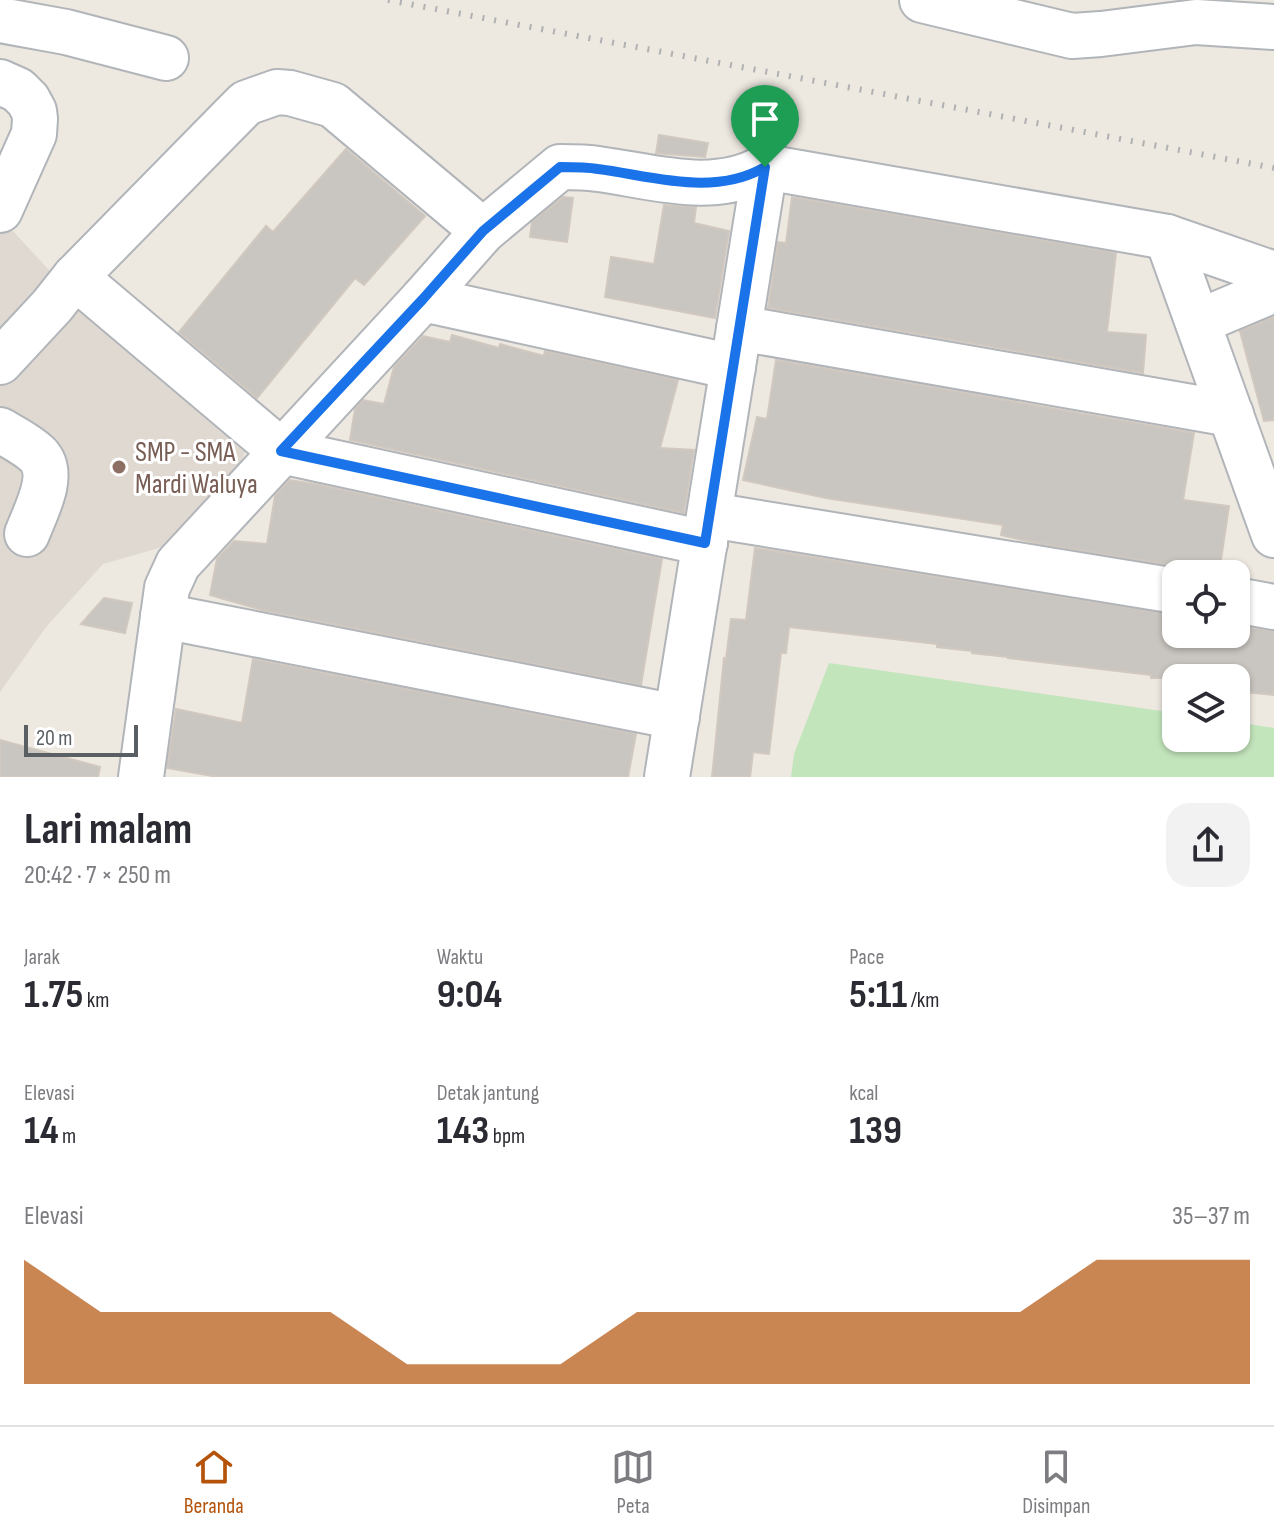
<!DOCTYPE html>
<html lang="id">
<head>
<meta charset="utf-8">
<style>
	body { margin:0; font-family:"Sofia Sans Condensed",sans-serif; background:#f2f2f3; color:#2b2b33; height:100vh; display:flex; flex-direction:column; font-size:30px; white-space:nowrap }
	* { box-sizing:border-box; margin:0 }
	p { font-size:26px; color:#7c7c81 }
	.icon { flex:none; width:44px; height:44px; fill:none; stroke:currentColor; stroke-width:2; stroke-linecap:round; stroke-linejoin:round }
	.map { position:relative; height:777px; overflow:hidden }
	.drawer { display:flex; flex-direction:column; background:#fff; flex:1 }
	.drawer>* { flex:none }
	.tools { position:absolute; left:1162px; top:560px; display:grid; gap:16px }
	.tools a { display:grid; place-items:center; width:88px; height:88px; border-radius:16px; background:#fff; box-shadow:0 2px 6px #0004; font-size:40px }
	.scale { position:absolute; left:24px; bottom:20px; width:114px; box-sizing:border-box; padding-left:8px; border:4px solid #595f62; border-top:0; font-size:22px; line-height:28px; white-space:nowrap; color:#595f62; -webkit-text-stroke:6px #fff; paint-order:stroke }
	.pin { position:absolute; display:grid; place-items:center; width:68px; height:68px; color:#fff; margin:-82px -34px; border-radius:50% 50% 50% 0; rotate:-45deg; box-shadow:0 0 8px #0007 }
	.pin .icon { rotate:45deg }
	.round { display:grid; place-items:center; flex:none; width:84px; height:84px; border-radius:24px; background:#f2f2f3 }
	.summary { display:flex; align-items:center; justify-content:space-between; height:136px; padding:0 24px }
	h1 { font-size:44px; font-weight:700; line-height:60px }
	.stats { display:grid; grid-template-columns:repeat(3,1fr); gap:12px; height:136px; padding:8px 24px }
	.stats div { display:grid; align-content:center }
	.stats b { font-size:40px; font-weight:700 }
	.stats small { font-size:22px; font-weight:400 }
	.stats p { font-size:22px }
	.chart { height:224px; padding:16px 24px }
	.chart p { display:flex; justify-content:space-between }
	.chart svg { width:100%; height:144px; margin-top:8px; fill:#b45309; opacity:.7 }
	.tab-bar { display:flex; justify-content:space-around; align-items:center; height:112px; border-top:2px solid #e1e1e2; background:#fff; font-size:22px; color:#7c7c81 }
	.tab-bar a { display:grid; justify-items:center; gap:4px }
	.tab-bar .selected { color:#b45309 }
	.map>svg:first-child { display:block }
	.education { fill:#dfd9d1 }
	.green { fill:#c3e5bc }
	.building { fill:#c9c5c0; stroke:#d1c8bf; stroke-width:2 }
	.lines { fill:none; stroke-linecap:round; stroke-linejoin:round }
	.minor-casing { stroke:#b1b5b9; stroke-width:48 }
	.minor { stroke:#fff; stroke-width:44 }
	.rail { stroke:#b0b1b2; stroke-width:6; stroke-dasharray:2 10; stroke-linecap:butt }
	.route-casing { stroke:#fff; stroke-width:16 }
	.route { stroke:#1a73e8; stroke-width:10 }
	.education-dot { fill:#8d6e63; stroke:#fff; stroke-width:3 }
	.labels { text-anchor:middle; stroke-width:6; stroke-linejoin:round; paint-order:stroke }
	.education-label { font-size:28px; fill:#785e54; stroke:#fff; text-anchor:start }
</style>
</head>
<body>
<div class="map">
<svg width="1274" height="777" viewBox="0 0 1274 777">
	<rect width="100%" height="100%" fill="#ede8e0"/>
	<path class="education" d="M12,230l47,51 191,161 -24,51 -53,51 -70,20 -57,63 -46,65v-461z"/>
	<path class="green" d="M829,663l347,50v25h60v-16l38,6v49h-483l3,-23z"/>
	<g class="building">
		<path d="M659,135l49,8 -3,14 -49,-4z"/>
		<path d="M346,149l79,67 -61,69 -9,-7 -98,120 -78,-66 87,-106 7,6z"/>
		<path d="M563,197l10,1 -6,44 -37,-5 2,-15z"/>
		<path d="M792,197l324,56 -9,79 39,3 -3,38 -375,-65 10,-66 8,1z"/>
		<path d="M664,205l32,2 -2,16 35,8 -14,87 -110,-21 6,-40 43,7z"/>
		<path d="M1274,317v103l-10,1 -24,-90z"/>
		<path d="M452,335l47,13 1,-4 44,12 1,-5 133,29 -18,68 34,2 -10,63 -334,-73 5,-31 8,-9 21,4 10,-37 29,-31 27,6z"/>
		<path d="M776,360l418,73 -11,67 46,6 -9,61 -44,-6v5l-140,-23 -35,-8 2,-10 -177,-27 -83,-18 14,-63 10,2z"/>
		<path d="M289,480l26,4 347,75 -21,126 -379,-75 -52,-15 7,-36 17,-18 33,3 8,-48z"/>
		<path d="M755,548l421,67v19h60v-9l38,6v64l-38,-4v-13h-85v-3l-143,-17v-1l-36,-4v-2l-35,-4v-3l-148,-17 -3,26h-5l-12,101 -16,-2 -3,25h-38l12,-119 2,1 5,-40 15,1z"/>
		<path d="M104,598l28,5 -7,30 -44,-9z"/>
		<path d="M253,659l383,75 -8,43h-410l-51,-9 9,-59 66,14z"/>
		<path d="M0,740l100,27 -2,10h-98z"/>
	</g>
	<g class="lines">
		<g class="minor-casing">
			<g id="minor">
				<path d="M922,0l150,36 29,-2 95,-12 78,5"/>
				<path d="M0,20l66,12 100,26"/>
				<path d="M0,82l18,8 10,10 6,11 1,8 -1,15 -34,76"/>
				<path d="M483,231l-150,-126 -43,-12 -13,-1 -31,11 -12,12 -159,162 206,174 424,92"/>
				<path d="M1167,237l107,298"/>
				<path d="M423,299l310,68"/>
				<path d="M1198,322l76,-32"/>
				<path d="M739,328l492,86"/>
				<path d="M0,362l52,-56 23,-29"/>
				<path d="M0,430c12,7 28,15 38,25 19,20 -3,57 -11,79"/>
				<path d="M710,515l466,76"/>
				<path d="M1236,600l38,7"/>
				<path d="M163,616l514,101"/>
				<path d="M141,777l26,-189 11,-24 245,-265 60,-68 77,-64c13,0 26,0 38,2 54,7 116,28 167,-2l402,70 107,37"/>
				<path d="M667,777l98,-610"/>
			</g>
		</g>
		<use href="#minor" class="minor"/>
		<path class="rail" d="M388,0l886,168"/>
	</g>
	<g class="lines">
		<g class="route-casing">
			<path id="route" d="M560,167c13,0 26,0 38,2 54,7 116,28 167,-2l-60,376 -424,-92 142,-152 60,-68z"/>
		</g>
		<use href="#route" class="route"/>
	</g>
	<circle class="education-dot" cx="119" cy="467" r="8"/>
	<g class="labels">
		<g class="education-label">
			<text x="135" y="461">SMP - SMA<tspan x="135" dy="32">Mardi Waluya</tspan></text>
		</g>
	</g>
</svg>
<div class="tools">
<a><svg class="icon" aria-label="locate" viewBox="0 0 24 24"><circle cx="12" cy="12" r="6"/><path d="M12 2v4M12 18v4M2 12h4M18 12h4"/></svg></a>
<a><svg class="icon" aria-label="layers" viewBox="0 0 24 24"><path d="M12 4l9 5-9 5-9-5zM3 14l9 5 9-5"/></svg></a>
</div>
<div class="scale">20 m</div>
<div class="pin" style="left:765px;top:167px;background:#1e9e55"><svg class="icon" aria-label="arrive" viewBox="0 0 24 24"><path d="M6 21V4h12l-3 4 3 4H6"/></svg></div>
</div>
<section class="drawer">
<div class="summary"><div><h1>Lari malam</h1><p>20:42 · 7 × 250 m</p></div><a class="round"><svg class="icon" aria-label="share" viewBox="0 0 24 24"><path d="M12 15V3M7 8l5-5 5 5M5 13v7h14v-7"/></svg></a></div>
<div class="stats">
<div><p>Jarak</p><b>1.75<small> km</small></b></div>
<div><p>Waktu</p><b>9:04</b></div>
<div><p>Pace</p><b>5:11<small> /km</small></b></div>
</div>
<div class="stats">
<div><p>Elevasi</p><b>14<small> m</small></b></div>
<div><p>Detak jantung</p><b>143<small> bpm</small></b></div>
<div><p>kcal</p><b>139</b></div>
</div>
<div class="chart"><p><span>Elevasi</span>35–37 m</p>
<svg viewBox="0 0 160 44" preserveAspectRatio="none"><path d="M0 44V6L10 22L20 22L30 22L40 22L50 38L60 38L70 38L80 22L90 22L100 22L110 22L120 22L130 22L140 6L150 6L160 6V44z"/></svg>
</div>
</section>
<nav class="tab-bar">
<a class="selected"><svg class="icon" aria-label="home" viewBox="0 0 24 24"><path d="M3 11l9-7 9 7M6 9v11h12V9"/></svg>Beranda</a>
<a><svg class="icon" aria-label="map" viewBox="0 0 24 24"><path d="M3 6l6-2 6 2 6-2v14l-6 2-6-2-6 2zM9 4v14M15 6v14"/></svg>Peta</a>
<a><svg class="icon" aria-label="saved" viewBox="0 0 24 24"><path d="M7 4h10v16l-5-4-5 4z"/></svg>Disimpan</a>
</nav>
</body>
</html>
